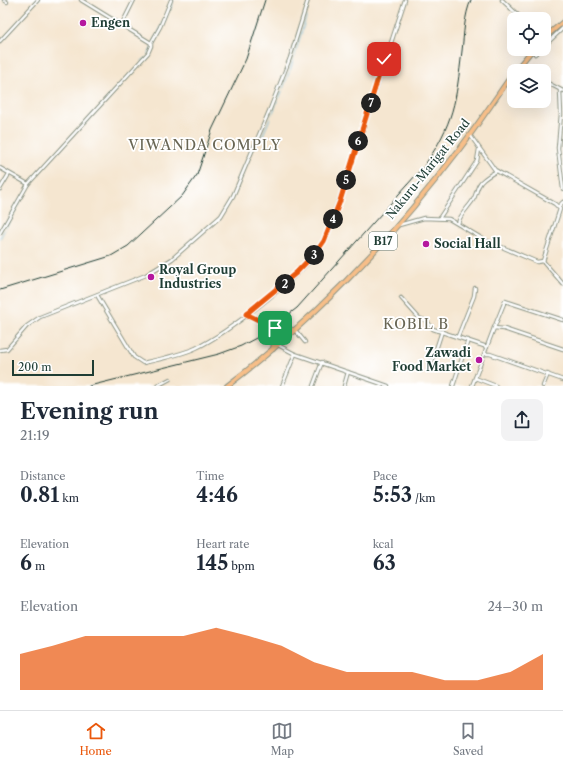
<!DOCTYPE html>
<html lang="en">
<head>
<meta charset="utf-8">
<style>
	body { margin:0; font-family:"Libre Caslon Text",serif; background:#f2f2f3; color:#1f2937; height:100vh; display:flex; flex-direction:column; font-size:15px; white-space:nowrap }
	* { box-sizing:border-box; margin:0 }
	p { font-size:13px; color:#747a83 }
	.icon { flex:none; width:22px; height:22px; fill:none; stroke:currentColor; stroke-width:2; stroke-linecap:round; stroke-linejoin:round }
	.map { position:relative; height:386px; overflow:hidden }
	.details { display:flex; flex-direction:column; background:#fff; flex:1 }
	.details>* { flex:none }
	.controls { position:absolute; left:507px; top:12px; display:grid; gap:8px }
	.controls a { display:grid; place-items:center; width:44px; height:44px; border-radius:8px; background:#fff; box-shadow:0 4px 16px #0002; font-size:20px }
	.scale { position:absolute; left:12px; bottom:10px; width:82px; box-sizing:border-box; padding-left:4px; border:2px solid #1f3d34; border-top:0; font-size:11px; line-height:14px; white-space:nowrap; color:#1f3d34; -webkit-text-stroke:3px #fff; paint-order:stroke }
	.pin { position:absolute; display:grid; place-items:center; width:34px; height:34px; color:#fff; margin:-17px; border-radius:8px; box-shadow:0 2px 6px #0006 }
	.km { position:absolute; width:20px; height:20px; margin:-10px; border-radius:50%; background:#222; color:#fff; font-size:11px; line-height:20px; text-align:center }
	.round { display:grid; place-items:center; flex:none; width:42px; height:42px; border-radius:8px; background:#f2f2f3 }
	.headline { display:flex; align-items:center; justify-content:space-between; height:68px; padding:0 20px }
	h1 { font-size:22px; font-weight:700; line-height:30px }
	.metrics { display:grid; grid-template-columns:repeat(3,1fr); gap:6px; height:68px; padding:4px 20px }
	.metrics div { display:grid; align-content:center }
	.metrics b { font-size:20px; font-weight:700 }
	.metrics small { font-size:11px; font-weight:400 }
	.metrics p { font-size:11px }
	.chart { height:112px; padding:8px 20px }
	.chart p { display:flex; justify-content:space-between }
	.chart svg { width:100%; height:72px; margin-top:4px; fill:#ea580c; opacity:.7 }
	.dock { display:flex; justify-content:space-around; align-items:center; height:56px; border-top:1px solid #e0e1e3; background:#fff; font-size:11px; color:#747a83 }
	.dock a { display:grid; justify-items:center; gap:2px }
	.dock .current { color:#ea580c }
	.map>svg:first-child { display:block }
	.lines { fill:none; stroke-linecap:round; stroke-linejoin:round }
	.stream { stroke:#55b1d3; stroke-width:1 }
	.minor-casing { stroke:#8a9282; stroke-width:4.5 }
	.primary-casing { stroke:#8a9282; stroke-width:6 }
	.minor { stroke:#fff; stroke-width:2.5 }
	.primary { stroke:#f7be88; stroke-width:4 }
	.rail { stroke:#1f3d34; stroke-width:1 }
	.route-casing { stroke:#fff; stroke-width:8 }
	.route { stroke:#ea580c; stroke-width:5 }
	.poi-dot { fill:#b5179e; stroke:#fff; stroke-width:1.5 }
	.labels { text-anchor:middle; stroke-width:3.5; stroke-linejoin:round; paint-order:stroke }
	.shield { fill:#fff; stroke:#627771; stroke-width:1 }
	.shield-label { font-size:11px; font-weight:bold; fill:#1f3d34 }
	.poi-label { font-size:12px; font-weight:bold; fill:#1f3d34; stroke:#fff; text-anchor:start }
	.street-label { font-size:12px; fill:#1f3d34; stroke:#fff }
	.quarter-label { font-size:14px; letter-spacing:1px; fill:#696654; stroke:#fff }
</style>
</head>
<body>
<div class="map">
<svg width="563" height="386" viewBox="0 0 563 386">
	<rect width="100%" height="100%" fill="#fff"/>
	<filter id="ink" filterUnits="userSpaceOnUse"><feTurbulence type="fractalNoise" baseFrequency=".025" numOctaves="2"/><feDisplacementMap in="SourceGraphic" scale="8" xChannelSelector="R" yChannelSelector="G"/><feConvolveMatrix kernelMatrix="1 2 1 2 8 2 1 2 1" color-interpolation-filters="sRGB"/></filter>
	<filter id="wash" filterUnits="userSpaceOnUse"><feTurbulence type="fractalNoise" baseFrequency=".012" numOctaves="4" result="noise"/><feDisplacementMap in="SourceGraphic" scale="16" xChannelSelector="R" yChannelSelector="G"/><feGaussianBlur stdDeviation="0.9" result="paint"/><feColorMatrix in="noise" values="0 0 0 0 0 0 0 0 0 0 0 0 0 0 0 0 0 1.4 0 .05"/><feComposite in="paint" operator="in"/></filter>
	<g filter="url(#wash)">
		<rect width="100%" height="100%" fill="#f5e6d0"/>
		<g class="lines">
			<g class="stream">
				<path d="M170,10l3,-10"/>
				<path d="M149,54l18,-39"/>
				<path d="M142,61l5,-3"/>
				<path d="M290,70l16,-53"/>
				<path d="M283,88l6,-16"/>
				<path d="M279,98l3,-7"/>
				<path d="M104,103l13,-15"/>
				<path d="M273,112l4,-11"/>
				<path d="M271,115l1,-1"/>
				<path d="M82,126l18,-18"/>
				<path d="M261,139l9,-21"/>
				<path d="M360,142l3,-10"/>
				<path d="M355,159l4,-15"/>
				<path d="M353,165l1,-4"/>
				<path d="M351,171l1,-3"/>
				<path d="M31,183l1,-1"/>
				<path d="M347,183l3,-10"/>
				<path d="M341,201l5,-15"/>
				<path d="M330,233l10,-29"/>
				<path d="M0,238l19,-35"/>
			</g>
		</g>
	</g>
	<g filter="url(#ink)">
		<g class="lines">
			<g class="minor-casing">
				<g id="minor">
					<path d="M4,0l3,2"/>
					<path d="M81,0l70,43"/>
					<path d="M502,0l20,19"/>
					<path d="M122,24l12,-24"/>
					<path d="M0,41l38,-41"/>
					<path d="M544,46l19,-18"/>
					<path d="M535,54l6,-5"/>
					<path d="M520,65l9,6"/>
					<path d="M544,81l19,10"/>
					<path d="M560,90l1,24 -3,34 5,41"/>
					<path d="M0,168l28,16"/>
					<path d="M0,189l9,-15"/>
					<path d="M558,207l5,-5"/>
					<path d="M440,217l37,-56 2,-12"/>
					<path d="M458,224c1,-9 11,-17 15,-24 4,-6 3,-12 8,-18 4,-4 10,-8 16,-11"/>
					<path d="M399,225l25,-7 25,1 34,20 54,23 6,-1 17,-52 -5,-5 -60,-34 -25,-35"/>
					<path d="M0,233l28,-49 120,-131 3,-7v-3l9,-16 11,-27"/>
					<path d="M543,261l20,23"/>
					<path d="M97,295l37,62 9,6c18,-4 37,-8 53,-15 32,-15 105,-72 124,-100 5,-8 8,-17 12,-25l73,-223"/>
					<path d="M401,298l18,20 8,3 6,8 54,18"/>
					<path d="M246,315l28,12 13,11"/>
					<path d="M494,328l11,-27 58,19"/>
					<path d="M295,330l10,12"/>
					<path d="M276,332l6,10"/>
					<path d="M458,336l16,-40 1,-8"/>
					<path d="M278,345l17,9 93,32"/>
					<path d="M0,350l7,-1 20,-23 13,-9 106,-42 26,-16 49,-43 12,-20 37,-87 20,-51 18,-58"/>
					<path d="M485,354h5l73,26"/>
					<path d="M430,368l12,-37"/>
					<path d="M475,378l21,8"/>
					<path d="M157,386l13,-7"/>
					<path d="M282,386l13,-32"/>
					<path d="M313,386l9,-24"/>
					<path d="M344,386l4,-14"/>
					<path d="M453,386l15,-46"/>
					<path d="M472,386l22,-58 10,1 59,20"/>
					<path d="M543,386l5,-12"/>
				</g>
			</g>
			<g class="primary-casing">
				<g id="primary">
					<path d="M544,38l19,-16"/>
					<path d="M515,71l18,-22"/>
					<path d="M277,329l18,1"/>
					<path d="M273,349l3,-19"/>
					<path d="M227,386c87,-66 165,-148 231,-235 19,-25 37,-52 56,-79"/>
				</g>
			</g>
			<use href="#minor" class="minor"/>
			<use href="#primary" class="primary"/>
			<g class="rail">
				<path d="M0,290l111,-34 17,-10 54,-50 15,-21 15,-45 34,-71 19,-59"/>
				<path d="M89,386l130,-32 22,-8 19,-10 37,-28 127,-142c30,-43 32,-65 38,-115 2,-17 2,-35 9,-51"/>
			</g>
		</g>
	</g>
	<g class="lines" filter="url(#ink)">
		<g class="route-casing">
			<path id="route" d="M275,328l-29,-14 50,-41 21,-22 7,-10 16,-40 44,-142"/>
		</g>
		<use href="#route" class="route"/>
	</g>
	<g class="poi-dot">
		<circle cx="83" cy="23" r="4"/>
		<circle cx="426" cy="244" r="4"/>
		<circle cx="151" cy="277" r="4"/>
		<circle cx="479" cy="360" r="4"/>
	</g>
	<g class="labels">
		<rect class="shield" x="369" y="232" width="28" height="18" rx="3"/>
		<g class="shield-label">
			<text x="383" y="245">B17</text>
		</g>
		<g class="poi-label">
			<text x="91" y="27">Engen</text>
			<text x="434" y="248">Social Hall</text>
			<text x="159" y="274">Royal Group<tspan x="159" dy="14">Industries</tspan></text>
			<text x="471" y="357" text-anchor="end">Zawadi<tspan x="471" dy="14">Food Market</tspan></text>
		</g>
		<g class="street-label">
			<text transform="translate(428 169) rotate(-51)" y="4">Nakuru-Marigat Road</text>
		</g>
		<g class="quarter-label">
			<text x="205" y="150">VIWANDA COMPLY</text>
			<text x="416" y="329">KOBIL B</text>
		</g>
	</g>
</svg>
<div class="controls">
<a><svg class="icon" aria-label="locate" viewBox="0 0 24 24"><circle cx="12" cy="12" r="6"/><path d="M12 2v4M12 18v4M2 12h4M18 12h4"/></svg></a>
<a><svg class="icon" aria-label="layers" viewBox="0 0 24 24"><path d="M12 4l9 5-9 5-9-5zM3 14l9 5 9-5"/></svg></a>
</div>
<div class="scale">200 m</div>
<div class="pin" style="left:275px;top:328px;background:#1e9e55"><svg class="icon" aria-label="arrive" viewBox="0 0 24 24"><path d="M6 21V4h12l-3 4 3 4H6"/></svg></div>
<div class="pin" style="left:384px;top:59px;background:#d93025"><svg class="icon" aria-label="check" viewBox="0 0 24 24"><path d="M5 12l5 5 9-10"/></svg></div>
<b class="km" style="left:285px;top:284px">2</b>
<b class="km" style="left:314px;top:255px">3</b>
<b class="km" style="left:333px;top:219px">4</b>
<b class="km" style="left:346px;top:180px">5</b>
<b class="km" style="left:358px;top:141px">6</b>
<b class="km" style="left:371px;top:103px">7</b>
</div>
<section class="details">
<div class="headline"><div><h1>Evening run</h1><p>21:19</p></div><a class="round"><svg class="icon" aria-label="share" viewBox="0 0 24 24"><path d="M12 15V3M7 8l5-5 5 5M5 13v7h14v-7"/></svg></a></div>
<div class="metrics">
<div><p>Distance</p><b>0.81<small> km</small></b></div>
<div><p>Time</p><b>4:46</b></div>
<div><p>Pace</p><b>5:53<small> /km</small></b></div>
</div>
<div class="metrics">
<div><p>Elevation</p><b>6<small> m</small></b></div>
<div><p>Heart rate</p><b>145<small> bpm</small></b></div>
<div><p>kcal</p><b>63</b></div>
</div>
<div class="chart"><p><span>Elevation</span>24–30 m</p>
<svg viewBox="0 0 160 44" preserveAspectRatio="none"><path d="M0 44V22L10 17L20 11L30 11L40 11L50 11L60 6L70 11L80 17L90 27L100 33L110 33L120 33L130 38L140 38L150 33L160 22V44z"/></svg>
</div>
</section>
<nav class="dock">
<a class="current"><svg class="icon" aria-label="home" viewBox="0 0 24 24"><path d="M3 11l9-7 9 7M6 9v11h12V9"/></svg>Home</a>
<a><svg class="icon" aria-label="map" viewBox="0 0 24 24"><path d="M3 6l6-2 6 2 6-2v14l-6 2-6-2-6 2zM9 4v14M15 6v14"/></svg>Map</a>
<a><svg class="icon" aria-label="saved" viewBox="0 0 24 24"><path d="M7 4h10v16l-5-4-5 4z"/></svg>Saved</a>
</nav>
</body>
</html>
